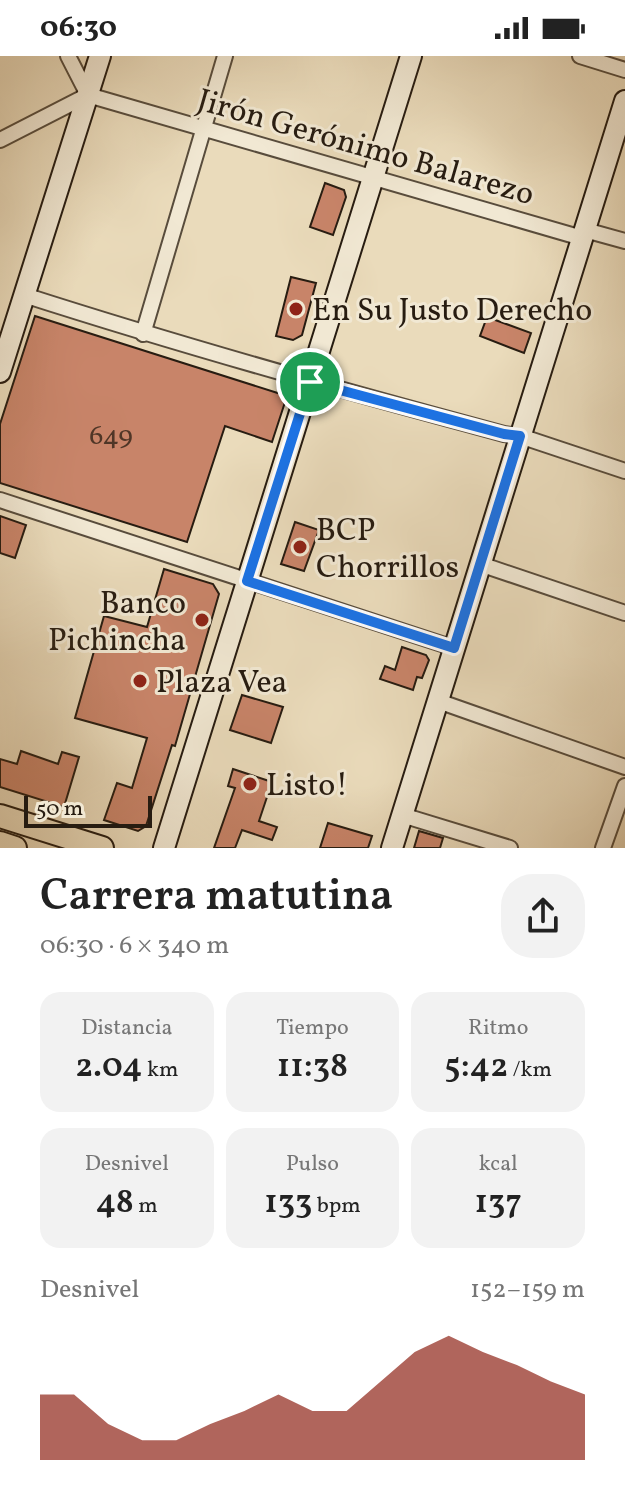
<!DOCTYPE html>
<html lang="es">
<head>
<meta charset="utf-8">
<style>
	body { margin:0; font-family:Vollkorn,serif; background:#f2f2f2; color:#222; height:100vh; display:flex; flex-direction:column; font-size:30px; white-space:nowrap }
	* { box-sizing:border-box; margin:0 }
	p { font-size:26px; color:#767676 }
	.icon { flex:none; width:44px; height:44px; fill:none; stroke:currentColor; stroke-width:2; stroke-linecap:round; stroke-linejoin:round }
	.map { position:relative; height:792px; overflow:hidden }
	.panel { display:flex; flex-direction:column; background:#fff; flex:1 }
	.panel>* { flex:none }
	.scale { position:absolute; left:24px; bottom:20px; width:128px; box-sizing:border-box; padding-left:8px; border:4px solid #271c11; border-top:0; font-size:22px; line-height:28px; white-space:nowrap; color:#271c11; -webkit-text-stroke:6px #f1e8d3; paint-order:stroke }
	.pin { position:absolute; display:grid; place-items:center; width:68px; height:68px; color:#fff; margin:-34px; border:4px solid #fff; border-radius:50%; box-shadow:0 2px 8px #0007 }
	.round { display:grid; place-items:center; flex:none; width:84px; height:84px; border-radius:32px; background:#f2f2f2 }
	.summary { display:flex; align-items:center; justify-content:space-between; height:136px; padding:0 40px }
	h1 { font-size:44px; font-weight:600; line-height:60px }
	.metrics { display:grid; grid-template-columns:repeat(3,1fr); gap:12px; height:136px; padding:8px 40px }
	.metrics div { display:grid; align-content:center; border-radius:20px; background:#f2f2f2; text-align:center }
	.metrics b { font-size:34px; font-weight:600 }
	.metrics small { font-size:22px; font-weight:400 }
	.metrics p { font-size:22px }
	.chart { height:224px; padding:16px 40px }
	.chart p { display:flex; justify-content:space-between }
	.chart svg { width:100%; height:144px; margin-top:8px; fill:#8f2418; opacity:.7 }
	.status { display:flex; justify-content:space-between; align-items:center; height:56px; padding:0 40px; background:#fff; direction:ltr }
	.status svg { height:22px; fill:currentColor }
	.map>svg:first-child { display:block }
	.building { fill:#c88469; stroke:#271c11; stroke-width:2 }
	.lines { fill:none; stroke-linecap:round; stroke-linejoin:round }
	.street-casing { stroke:#584c3c; stroke-width:18 }
	.secondary-casing { stroke:#271c11; stroke-width:24 }
	.primary-casing { stroke:#271c11; stroke-width:26 }
	.street { stroke:#f1e8d3; stroke-width:14 }
	.secondary { stroke:#f1e8d3; stroke-width:20 }
	.primary { stroke:#eadbbb; stroke-width:22 }
	.route-casing { stroke:#fff; stroke-width:16 }
	.route { stroke:#1a73e8; stroke-width:10 }
	.poi-dot { fill:#8f2418; stroke:#f1e8d3; stroke-width:3 }
	.labels { text-anchor:middle; stroke-width:6; stroke-linejoin:round; paint-order:stroke }
	.number-label { font-size:28px; fill:#4f3627 }
	.street-label { font-size:32px; fill:#271c11; stroke:#f1e8d3 }
	.poi-label { font-size:32px; fill:#271c11; stroke:#f1e8d3; text-anchor:start }
</style>
</head>
<body>
<div class="status"><b>06:30</b><svg viewBox="0 0 49 12"><path d="M0 12V9h3v3zM5 12V6h3v6zM10 12V3h3v9zM15 12V0h3v12zM26 1h20v11H26zM47 4h2v5h-2z"/></svg></div>
<div class="map">
<svg width="625" height="792" viewBox="0 0 625 792">
	<rect width="100%" height="100%" fill="#eadbbb"/>
	<filter id="stains"><feTurbulence type="fractalNoise" baseFrequency=".0025" numOctaves="4"/><feColorMatrix values="0 0 0 0 .2 0 0 0 0 .09 0 0 0 0 .02 0 0 0 .5 -.17"/></filter>
	<radialGradient id="worn" r=".72"><stop offset=".6" stop-color="#630" stop-opacity="0"/><stop offset="1" stop-color="#630" stop-opacity=".3"/></radialGradient>
	<g class="building">
		<path d="M325,127l19,7 2,7 -13,38 -23,-8z"/>
		<path d="M291,221l25,6 -14,52 -9,5 -17,-4z"/>
		<path d="M35,260l252,80 -15,46 -47,-16 -38,116 -187,-59v-59z"/>
		<path d="M487,261l44,16 -7,20 -44,-17z"/>
		<path d="M0,460l26,9 -11,33 -15,-5z"/>
		<path d="M295,466l24,8 -15,41 -23,-7z"/>
		<path d="M164,513l49,15 6,10 -44,152 -3,-1 -26,81 -8,5 -34,-11 13,-37 15,5 15,-50 -72,-20 29,-102 43,11z"/>
		<path d="M402,591l24,8 3,5 -7,18 -5,-1 -4,13 -33,-11 5,-13 10,4z"/>
		<path d="M242,639l41,12 -12,36 -41,-13z"/>
		<path d="M21,695l37,13 4,-12 17,5 -15,50 -64,-20v-28l17,5z"/>
		<path d="M233,713l39,13 -13,39 18,6 -5,13 -30,-10 -7,18h-21l21,-60 -7,-2z"/>
		<path d="M328,767l44,13 -4,12h-48z"/>
		<path d="M419,775l24,7 -3,10h-26z"/>
	</g>
	<g class="lines">
		<g class="street-casing">
			<g id="street">
				<path d="M68,0l20,39"/>
				<path d="M580,0l45,14"/>
				<path d="M88,39l494,143"/>
				<path d="M0,84l88,-45"/>
				<path d="M585,174l40,11"/>
				<path d="M24,239c159,51 319,96 480,139l16,2 105,35"/>
				<path d="M143,278l82,-278"/>
				<path d="M0,444l454,148"/>
				<path d="M480,508l145,49"/>
				<path d="M438,645l187,66"/>
				<path d="M402,759l108,33"/>
				<path d="M603,792l22,-62"/>
			</g>
		</g>
		<g class="secondary-casing">
			<g id="secondary">
				<path d="M0,316l100,-316"/>
				<path d="M164,792l247,-792"/>
				<path d="M392,792l233,-747"/>
			</g>
		</g>
		<g class="primary-casing">
			<g id="primary">
				<path d="M0,760l102,32"/>
				<path d="M0,787l15,5"/>
			</g>
		</g>
		<use href="#street" class="street"/>
		<use href="#secondary" class="secondary"/>
		<use href="#primary" class="primary"/>
	</g>
	<g class="lines">
		<g class="route-casing">
			<path id="route" d="M310,326l194,52 16,2 -66,212 -207,-67z"/>
		</g>
		<use href="#route" class="route"/>
	</g>
	<g class="poi-dot">
		<circle cx="296" cy="253" r="8"/>
		<circle cx="300" cy="491" r="8"/>
		<circle cx="202" cy="564" r="8"/>
		<circle cx="140" cy="625" r="8"/>
		<circle cx="250" cy="728" r="8"/>
	</g>
	<g class="labels">
		<g class="number-label">
			<text x="111" y="388">649</text>
		</g>
		<g class="street-label">
			<text transform="translate(366 90) rotate(16)" y="11">Jirón Gerónimo Balarezo</text>
		</g>
		<g class="poi-label">
			<text x="312" y="264">En Su Justo Derecho</text>
			<text x="316" y="484">BCP<tspan x="316" dy="37">Chorrillos</tspan></text>
			<text x="186" y="557" text-anchor="end">Banco<tspan x="186" dy="37">Pichincha</tspan></text>
			<text x="156" y="636">Plaza Vea</text>
			<text x="266" y="739">Listo!</text>
		</g>
	</g>
	<rect width="100%" height="100%" filter="url(#stains)"/>
	<rect width="100%" height="100%" fill="url(#worn)"/>
</svg>
<div class="scale">50 m</div>
<div class="pin" style="left:310px;top:326px;background:#1e9e55"><svg class="icon" aria-label="arrive" viewBox="0 0 24 24"><path d="M6 21V4h12l-3 4 3 4H6"/></svg></div>
</div>
<section class="panel">
<div class="summary"><div><h1>Carrera matutina</h1><p>06:30 · 6 × 340 m</p></div><a class="round"><svg class="icon" aria-label="share" viewBox="0 0 24 24"><path d="M12 15V3M7 8l5-5 5 5M5 13v7h14v-7"/></svg></a></div>
<div class="metrics">
<div><p>Distancia</p><b>2.04<small> km</small></b></div>
<div><p>Tiempo</p><b>11:38</b></div>
<div><p>Ritmo</p><b>5:42<small> /km</small></b></div>
</div>
<div class="metrics">
<div><p>Desnivel</p><b>48<small> m</small></b></div>
<div><p>Pulso</p><b>133<small> bpm</small></b></div>
<div><p>kcal</p><b>137</b></div>
</div>
<div class="chart"><p><span>Desnivel</span>152–159 m</p>
<svg viewBox="0 0 160 44" preserveAspectRatio="none"><path d="M0 44V24L10 24L20 33L30 38L40 38L50 33L60 29L70 24L80 29L90 29L100 20L110 11L120 6L130 11L140 15L150 20L160 24V44z"/></svg>
</div>
</section>
</body>
</html>
